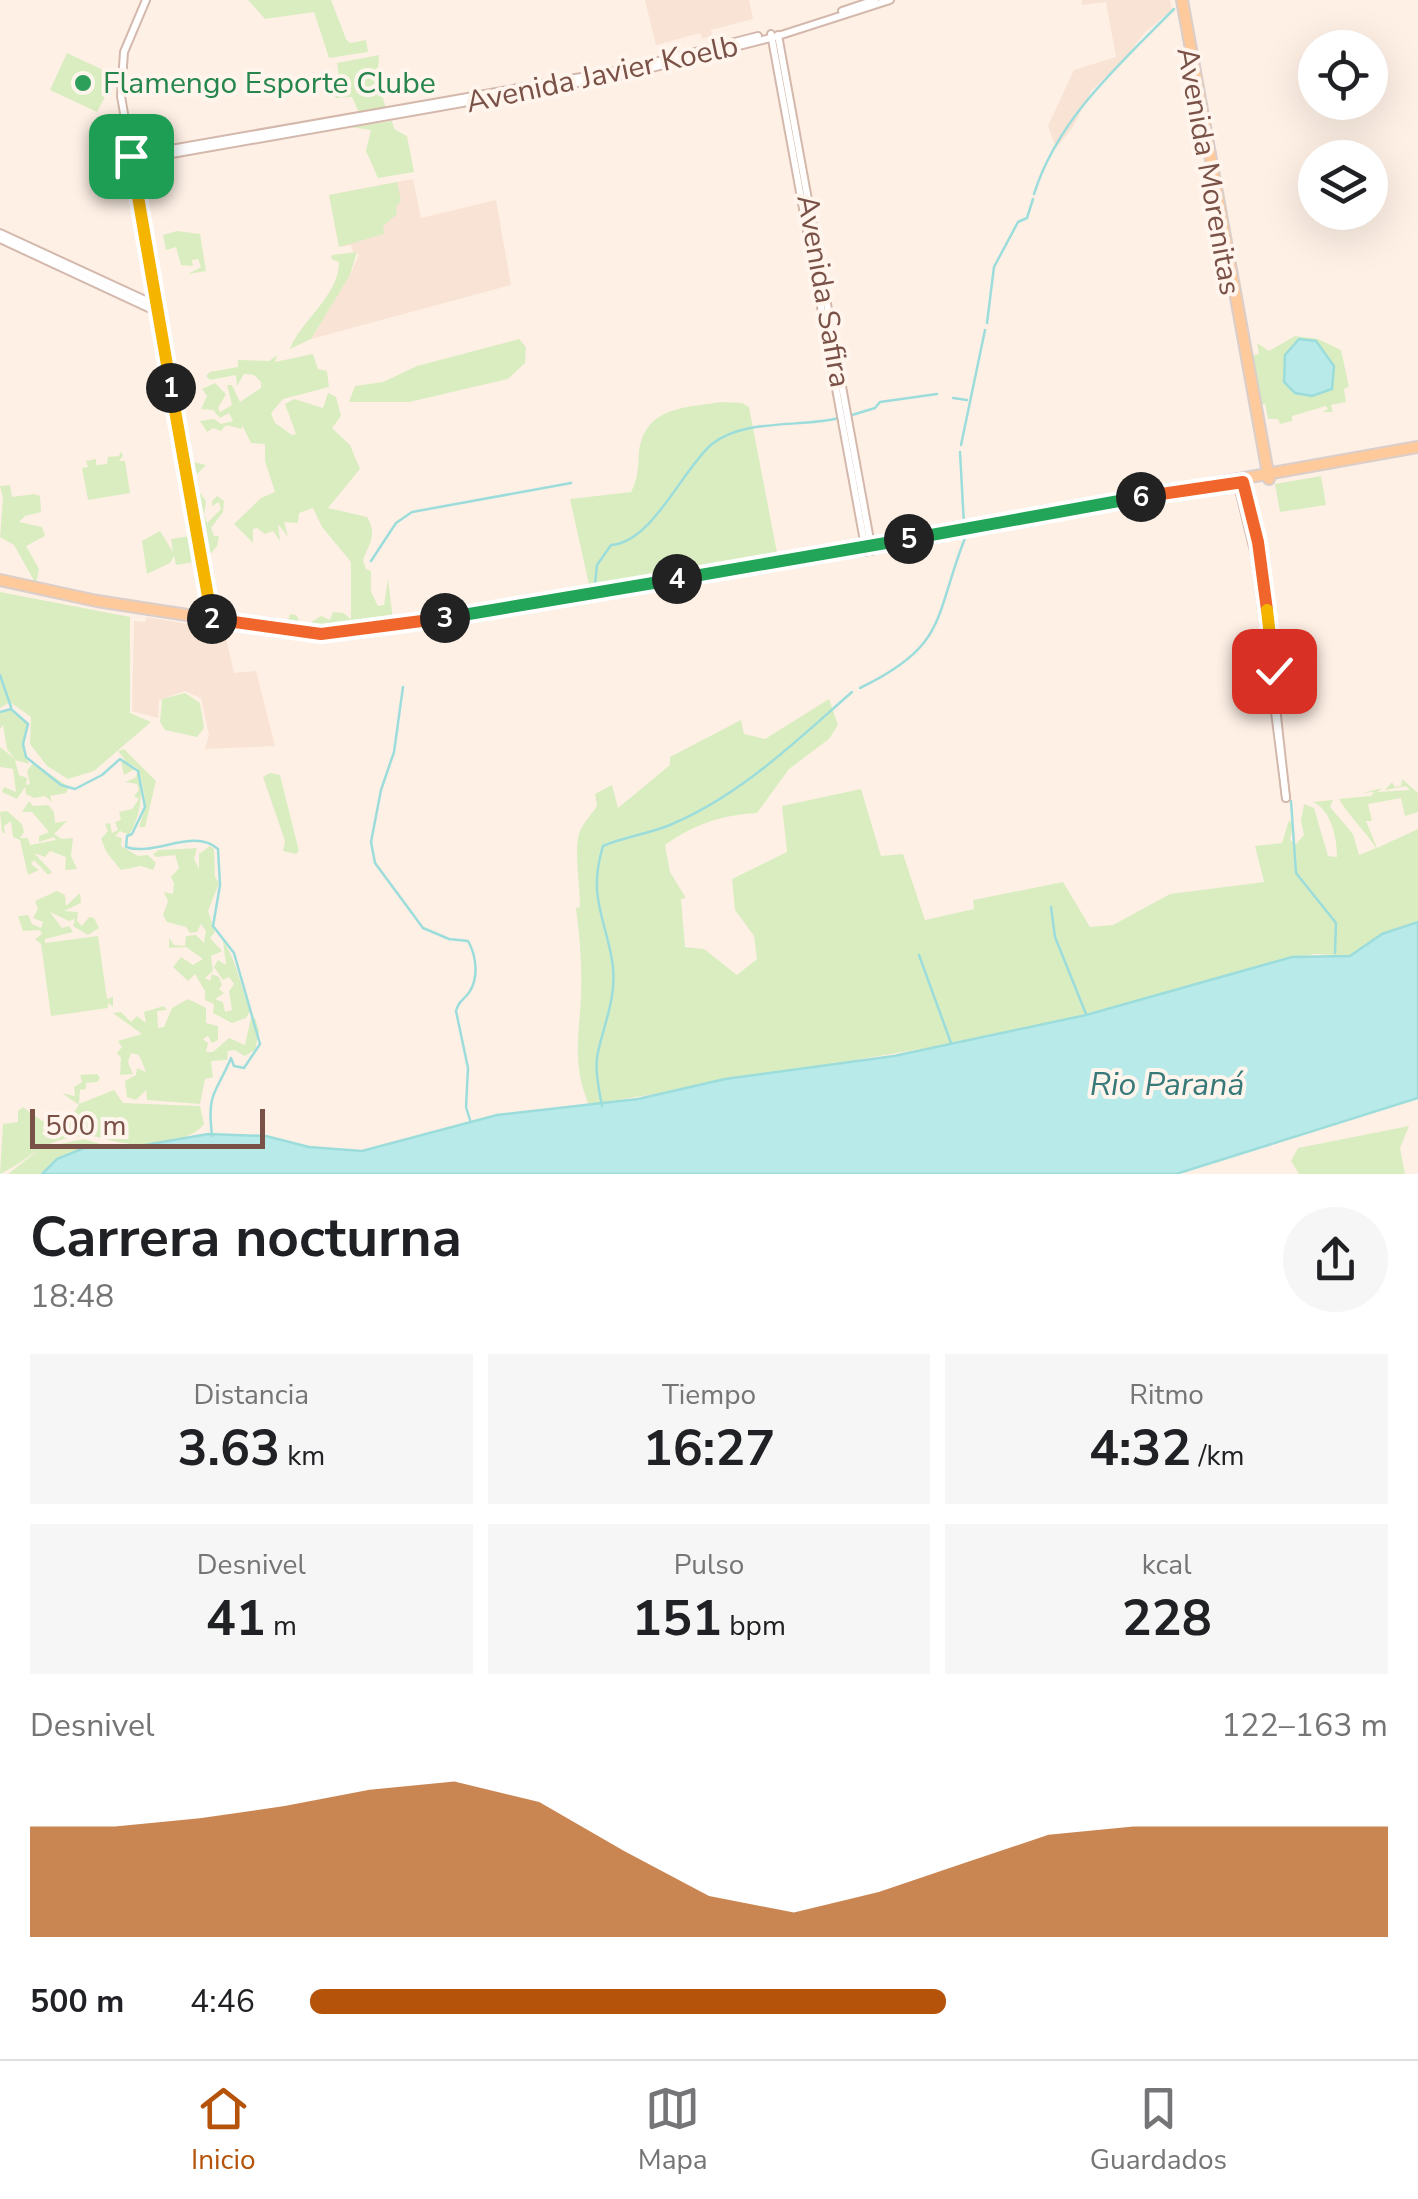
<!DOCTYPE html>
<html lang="es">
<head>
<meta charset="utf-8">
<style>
	body { margin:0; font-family:"Nunito Sans",sans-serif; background:#f6f6f6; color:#202124; height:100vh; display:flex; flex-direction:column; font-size:38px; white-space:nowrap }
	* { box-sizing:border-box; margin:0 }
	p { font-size:32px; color:#757577 }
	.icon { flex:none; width:55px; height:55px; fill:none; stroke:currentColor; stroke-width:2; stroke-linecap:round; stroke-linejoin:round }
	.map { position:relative; height:1174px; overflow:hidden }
	.details { display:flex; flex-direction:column; background:#fff; flex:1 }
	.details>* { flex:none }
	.fabs { position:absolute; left:1298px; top:30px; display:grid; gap:20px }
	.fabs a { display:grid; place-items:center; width:90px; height:90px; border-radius:50%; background:#fff; box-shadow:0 10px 40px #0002; font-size:50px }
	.scale { position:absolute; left:30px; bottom:25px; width:235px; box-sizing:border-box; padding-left:10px; border:5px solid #7a5147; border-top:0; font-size:28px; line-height:35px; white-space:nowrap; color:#7a5147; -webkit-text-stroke:8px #fff5ed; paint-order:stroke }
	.pin { position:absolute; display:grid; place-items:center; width:85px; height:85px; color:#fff; margin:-42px; border-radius:20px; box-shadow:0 5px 15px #0006 }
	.km { position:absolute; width:50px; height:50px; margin:-25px; border-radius:50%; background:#222; color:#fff; font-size:28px; line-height:50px; text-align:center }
	.round { display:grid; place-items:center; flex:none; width:105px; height:105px; border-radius:52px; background:#f6f6f6 }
	.overview { display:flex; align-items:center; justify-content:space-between; height:170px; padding:0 30px }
	h1 { font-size:55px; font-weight:700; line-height:75px }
	.stats { display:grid; grid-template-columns:repeat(3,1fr); gap:15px; height:170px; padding:10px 30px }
	.stats div { display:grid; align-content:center; border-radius:0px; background:#f6f6f6; text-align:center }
	.stats b { font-size:50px; font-weight:700 }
	.stats small { font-size:28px; font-weight:400 }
	.stats p { font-size:28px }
	.chart { height:280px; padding:20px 30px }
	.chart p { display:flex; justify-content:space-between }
	.chart svg { width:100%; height:180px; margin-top:10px; fill:#b45309; opacity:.7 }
	ul { padding:0 30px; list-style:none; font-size:32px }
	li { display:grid; grid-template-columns:160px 120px 1fr; align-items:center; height:75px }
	li i { height:25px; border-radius:12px; background:#b45309 }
	.tab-bar { display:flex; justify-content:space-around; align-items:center; height:140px; border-top:2px solid #e0e0e0; background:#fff; font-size:28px; color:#757577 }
	.tab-bar a { display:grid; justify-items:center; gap:5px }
	.tab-bar .active { color:#b45309 }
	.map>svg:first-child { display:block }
	.residential { fill:#f9e3d5 }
	.green { fill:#daedc1 }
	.water { fill:#b7eae9; stroke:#9cdddc; stroke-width:2.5 }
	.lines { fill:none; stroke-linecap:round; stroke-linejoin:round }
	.stream { stroke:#9cdddc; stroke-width:2.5 }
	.minor-casing { stroke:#d4b8ac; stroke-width:10 }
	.major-casing { stroke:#dacecb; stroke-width:14 }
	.minor { stroke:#fff; stroke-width:6 }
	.major { stroke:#ffca9b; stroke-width:10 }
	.split-1-casing { stroke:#fff; stroke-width:20 }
	.split-2-casing { stroke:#fff; stroke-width:20 }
	.split-3-casing { stroke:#fff; stroke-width:20 }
	.split-4-casing { stroke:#fff; stroke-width:20 }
	.split-5-casing { stroke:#fff; stroke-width:20 }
	.split-6-casing { stroke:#fff; stroke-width:20 }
	.split-7-casing { stroke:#fff; stroke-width:20 }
	.split-8-casing { stroke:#fff; stroke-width:20 }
	.split-1 { stroke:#f5b400; stroke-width:12 }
	.split-2 { stroke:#f5b400; stroke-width:12 }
	.split-3 { stroke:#f0652b; stroke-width:12 }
	.split-4 { stroke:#22a559; stroke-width:12 }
	.split-5 { stroke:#22a559; stroke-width:12 }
	.split-6 { stroke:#22a559; stroke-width:12 }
	.split-7 { stroke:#f0652b; stroke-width:12 }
	.split-8 { stroke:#f5b400; stroke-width:12 }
	.leisure-dot { fill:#2e9e5b; stroke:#fff5ed; stroke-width:4 }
	.labels { text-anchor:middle; stroke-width:8; stroke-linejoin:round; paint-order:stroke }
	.street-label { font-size:30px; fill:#7a5147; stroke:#fff5ed }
	.leisure-label { font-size:30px; fill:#27864d; stroke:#fff5ed; text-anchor:start }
	.water-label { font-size:32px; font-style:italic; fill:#377979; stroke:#fff5ed }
</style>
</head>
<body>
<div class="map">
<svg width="1418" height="1174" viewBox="0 0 1418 1174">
	<rect width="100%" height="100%" fill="#fef0e5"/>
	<g class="residential">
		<path d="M645,0h104l4,19 -42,11 1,6 -10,3 -2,-6 -44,12z"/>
		<path d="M1082,0h88l2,10 -27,22 -22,29 -32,30 -18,36 -17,21 -8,-22 26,-56 42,-13 -10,-55 -24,3z"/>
		<path d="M413,179l8,39 75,-18 15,85 -200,54 39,-64 9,-21 -6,-2 -2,-7 -12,2 -10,-52z"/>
		<path d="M147,617l77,13 10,43 22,-2 19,75 -70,3 4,-14 -8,-37 -16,-7 -26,9 -1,18 -26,-7 2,-90 11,1z"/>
	</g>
	<g class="green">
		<path d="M248,0h83l15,39 4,4 16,-3 2,12 -39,6 -15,-46 -49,7z"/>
		<path d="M67,53l49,23 -19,36 -47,-22z"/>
		<path d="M379,55l-2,25 9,28 -27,5 -7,-16 -17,1 5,-13 -3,-22z"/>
		<path d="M392,121l2,8 13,7 7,36 -36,6 -12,-27 5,-21 -22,-3z"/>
		<path d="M397,182l4,19 -5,5 1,8 -14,12 1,8 -45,13 -10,-52z"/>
		<path d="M177,231l23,3 6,37 -18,3 13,-7 -3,-8 -6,1 1,6 -12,-1 -5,-18 -10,3 -3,-15z"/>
		<path d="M357,252l-7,23 -39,64 -21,10c11,-29 49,-53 49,-87l-8,-3 1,-4z"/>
		<path d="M1295,336l23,3 23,11 8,37 -5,2 2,13 -15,3 2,7h-11l6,-3 -2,-3 -34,10v5l-12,3 -2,-5h-10l-3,-15h-4l-10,-48 8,-2 -2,-11 12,8z"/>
		<path d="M519,339l7,8 -1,16 -17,16 -99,23h-60l6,-16 28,-4 34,-16z"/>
		<path d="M313,354l5,15 9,2 2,16 -46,12 -12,14 4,10 17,12 4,-1 -11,-30 9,-5 29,9 5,-15 8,4 5,19 -9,12 18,17 10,24 -32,39 39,9c11,17 2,27 -4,43l3,9 5,2v21l7,14 6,-1 4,-26 5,41 -44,8h-63l4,-14 6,1 7,12 18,-11 9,4 3,-8 10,1 8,6v-57l-29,-35 -9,-19 -14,5 -1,10 -14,-1 4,15 -10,-13 2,17 -7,-10 -8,3 -8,-6 -4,1v14l-19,-19 27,-26 14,-6 -10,-31v-17l-14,-1 -9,-18v4l-16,-4 -5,6 -8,-3 -6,4 -7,-11 14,-2 7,5 12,-3 -4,-8 -9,5 -7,-8 -12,-1 6,-13 -5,-7 13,-6 11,11 -8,14 2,4 12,-7 -5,-20h5l8,17 21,-14v-6l-7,-7 -10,-1 -7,12 -1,-11 -26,5 -4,-4 4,-4 28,-5v-7l31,1 8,-6 -2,7z"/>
		<path d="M721,402l21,1 7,4 28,146 -2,4 -185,32 -20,-90 61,-7c7,-13 7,-25 8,-40 6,-45 44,-44 82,-50z"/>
		<path d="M121,451l2,5 -4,5h6l5,32 -42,7 -6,-32 6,-1 -2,-6 10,-2v6l11,-1 1,-7 11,-1z"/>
		<path d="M189,461l17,4 -9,9 -6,-4 3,15 12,16 -2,14 3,8 14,-14 -2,-7 -7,4v-5l5,-5 7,5 -1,11 -12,16 3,8h5l-2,10 -10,12 -10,-33z"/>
		<path d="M1321,476l5,29 -46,7 -5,-28z"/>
		<path d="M10,485l2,12 22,-3 6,2 1,16 -16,4 -6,6 23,5 3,9 -19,10 13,23 -3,15 -22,-39 -14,-8 3,-39 -3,-12z"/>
		<path d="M160,531l13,21 -2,-13 19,-3 4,26 -18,3 -2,-9 -4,7 -23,11 -5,-33z"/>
		<path d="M0,592l130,25v96l21,9 -57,49 -26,8 -21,-13 -17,-22 1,-27 -21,-15 -10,6z"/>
		<path d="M185,693l15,10 4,25 -7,9 -32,-7 -5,-8 2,-23z"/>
		<path d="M829,699l9,26 -9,14 -40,30 -32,44c-35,2 -63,11 -92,32l5,27 16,26 -5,1 4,48 19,2 33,26 20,-16 -3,-23 -19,-26 -3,-31 55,-27 -5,-46 79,-17 20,67 22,-2 22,66 49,-11 -1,-9 90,-18 27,45 23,-2 57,-31 94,-12 -9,-36 27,-3 7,-23 4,4 -3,16 6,4 8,-9 -3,-14 3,-17 10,4 14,48 9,1c0,-20 -6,-47 -24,-55l20,-2 -3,7 23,27 6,21 17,-7c-12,-19 -26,-30 -37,-49l32,-3 3,-4 -12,1 21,-5 -6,4 33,-2 -4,-4 -21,4 7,-8 3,5 6,-1 1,-7 16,14v19l-13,4 -4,-18 -33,6 4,17h-6l11,27 41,-19v93l-36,12 -32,22 -35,-2 -44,8 -87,27 -192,48 -403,68c-17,-39 -10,-69 -8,-109 1,-29 -1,-59 -5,-88l4,-1c0,-21 -6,-57 -1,-73 2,-9 13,-20 18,-28l-2,-12 17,-9 6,23 52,-43v-8l71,-37 3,14 21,5z"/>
		<path d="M11,709l17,15 -5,20 6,20 -14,-4 4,15 8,3 -1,7 4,-1 -3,-13 6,-8 36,24 -3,6 -16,3 2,6 -7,-6 -11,2 -8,-4 -1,-7 -8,12 -15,-7 2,-5 12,5 -3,-23 -13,-2v-20l15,12 -8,-10 -4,-24 -3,4v-17z"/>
		<path d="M124,749l32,32 -11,46h-6l7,-22 -5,-28c1,23 -1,39 -12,58l-9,-4 -5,5 7,2 -1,8 17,10 10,-1 8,8 -3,7 -12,-4 -20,4 -14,-17 -6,-14 7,-8 -3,-7 5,-1 2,10 6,-3 -3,-8 6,-2 -2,-8 13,-3 7,-10 -5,-3 5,-6 -2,-6 -12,-2 10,-4 4,-8 -9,-7 5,6 -11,6 -3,-13 4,-2 -7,-9z"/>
		<path d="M270,773l10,2 19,76 -3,3 -13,-3 2,-10 -22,-64z"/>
		<path d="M29,801l4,5 15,-1 6,7 1,11 12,-2 -13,13 8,5 11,-1 -2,18 6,13 -12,1 1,-13 -16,-6 -5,6 -11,-4 18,19 -4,3 -14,-15 -3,4 8,6 -11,5 -8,-35 -7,-3 -2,-16 -7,5 1,8 -3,-2 -2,-20 7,-1 15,13 2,8 -4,6h8l2,7 26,-5 -2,-3 -15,5v-6l10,-4 -17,-20h-10z"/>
		<path d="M210,846l4,3 1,28 4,6 -11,28 7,21 -5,6 12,13 -11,5 2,15 -8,7 5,3 2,-7 7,3 3,8 -3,4 5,4 -9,6 8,3 2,10 7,-2 -3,-19 5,-7 -5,-7 -6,3 -9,-13 4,-7 8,5 -3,-24c11,13 20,51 27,70l-4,7 -14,5 -19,-10 1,-9 -9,-4v-9l-10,-17 -7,7 -15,-14 8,-10 12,8 10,-6 -17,-12 -17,1v-10l5,7 11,1 1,-10 10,-1 8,8 2,-12 -5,-7 -4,8 -7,1 -4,-6 -19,-5 -4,-7 5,-14 -4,-9 9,2 1,-11 -3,-6 8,-9 -4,-13 -19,2 -3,-3 6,-4 38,-2 -3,11 5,10v-15z"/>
		<path d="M57,891l8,4 1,11 14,-13 1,10 -17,8 14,1 -1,9 5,5 7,-9 5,1 5,10 -11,7 -15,-9 2,-7 -6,2 -19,-9 12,16 7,-2 4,6 -28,7v4l53,-7 9,63 6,-2v10l-5,-4v5l-57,8 -10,-72 -6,-5 7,-5 -2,-4 -17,1 -5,-15 10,-1 4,9 9,4 2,-6 -10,-4 5,-9 -3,-8z"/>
		<path d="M188,999l18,9v15l12,3v14l-6,3 -4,-7 -5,3 5,4 -2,9h7l16,-14 16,7 6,-27h4l4,13 -4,19 -10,6 -11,-6 -6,1 -1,9 -16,1 2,16 -8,2 -5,25 -53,-4 -1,-10 -10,10 -9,-3 -2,-16 11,-6 1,-7 9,4 -7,-17 -8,-2 -3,9 5,12 -13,1 1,-17 -4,-5 5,-6 -4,-6 24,-7 -29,-21 8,-1 10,10 6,-6 9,7 -2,-11 20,-6 3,4 -10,1 1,17 6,-1 8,-19z"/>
		<path d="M97,1074l3,4 -3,4 -11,1v6l-6,1 -1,14 35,-14 9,13 77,3 4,18c-13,18 -59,23 -81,19 -13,-2 -26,-8 -39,-7 -43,3 -51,22 -84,38l3,-50 15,-2v-11l5,-4 19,14 30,-6 7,-10 -17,-12 13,3 -1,-9 8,-5 -2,-7z"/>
		<path d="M1409,1126l-9,22 5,26h-106l-8,-13 7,-13z"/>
		<path d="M84,1139l30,9c-26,-5 -53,8 -72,26h-34l33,-26z"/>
	</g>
	<g class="water">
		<path d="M1299,339l17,2 18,25 -2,23 -20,7 -17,-3 -11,-11 1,-27z"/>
		<path d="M1418,922v176l-242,76h-1134l15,-15 32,-13 39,2 80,-14 58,2 43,11 53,4 135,-36 141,-16 87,-20 169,-23 192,-41 206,-58 58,-1 32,-22z"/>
	</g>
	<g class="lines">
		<g class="stream">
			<path d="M1034,194c24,-76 85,-129 140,-185"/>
			<path d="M987,323l7,-56 24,-45 9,-4 6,-19"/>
			<path d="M953,398l14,2"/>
			<path d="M852,415l23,-7 5,-6 57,-8"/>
			<path d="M961,445l24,-115"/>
			<path d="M960,452l4,73"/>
			<path d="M371,561l25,-38 16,-11 159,-29"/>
			<path d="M595,584l2,-19 14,-20c42,-3 72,-77 101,-101 33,-26 87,-16 127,-26"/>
			<path d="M0,675l11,32"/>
			<path d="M403,687l-9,65 -13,38 -10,52 4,21 48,65 26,11 19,2c8,14 11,35 2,50 -5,9 -11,8 -14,20l12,57 -2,39 4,13"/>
			<path d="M860,688c88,-42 74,-71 105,-150"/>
			<path d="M0,712l11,-3 17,15 -5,20 3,13 35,28 14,4 27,-14 18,-16 18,12 7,36 -13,27 -5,2 -1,11c28,10 68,-20 92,2l2,36 -7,41 21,27 26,91 -16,24 -10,-2 -3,-8c-16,38 -24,33 -19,78"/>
			<path d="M1291,801l5,72 40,50 -1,30"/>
			<path d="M1051,907l4,30 31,77"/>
			<path d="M919,955l32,88"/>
			<path d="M602,1106c-3,-17 -8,-38 -4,-54 7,-31 20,-59 14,-92 -8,-46 -24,-64 -9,-114 21,-9 45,-12 67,-21 70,-29 126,-84 182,-133"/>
		</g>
		<g class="minor-casing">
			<g id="minor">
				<path d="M146,0l-22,52 -3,44 90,528"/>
				<path d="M842,11l33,-11"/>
				<path d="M771,34l95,518"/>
				<path d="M778,35l94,516"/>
				<path d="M131,156l496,-87 131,-33"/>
				<path d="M132,161l496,-87 150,-38 112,-36"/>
				<path d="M0,233l156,72"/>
				<path d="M0,239l157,73"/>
				<path d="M1244,484l14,58 28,256"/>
				<path d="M1238,485l17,70 31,243"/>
			</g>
		</g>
		<g class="major-casing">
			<g id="major">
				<path d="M1182,0l87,479"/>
				<path d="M0,580l97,21 194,30 48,2 245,-37 834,-149"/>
			</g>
		</g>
		<use href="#minor" class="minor"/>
		<use href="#major" class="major"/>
	</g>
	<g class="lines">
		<g class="split-1-casing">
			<path id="split-1" d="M131,156l40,232"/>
		</g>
		<g class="split-2-casing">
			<path id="split-2" d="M171,388l41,231"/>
		</g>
		<g class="split-3-casing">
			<path id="split-3" d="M212,619l109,15 124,-16"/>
		</g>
		<g class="split-4-casing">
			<path id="split-4" d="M445,618l232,-39"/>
		</g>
		<g class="split-5-casing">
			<path id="split-5" d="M677,579l232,-40"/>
		</g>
		<g class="split-6-casing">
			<path id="split-6" d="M909,539l232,-42"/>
		</g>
		<g class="split-7-casing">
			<path id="split-7" d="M1141,497l102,-15 15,60 9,68"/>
		</g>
		<g class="split-8-casing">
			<path id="split-8" d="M1267,610l7,61"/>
		</g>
		<use href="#split-1" class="split-1"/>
		<use href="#split-2" class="split-2"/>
		<use href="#split-3" class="split-3"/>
		<use href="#split-4" class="split-4"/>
		<use href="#split-5" class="split-5"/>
		<use href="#split-6" class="split-6"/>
		<use href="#split-7" class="split-7"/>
		<use href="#split-8" class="split-8"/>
	</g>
	<circle class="leisure-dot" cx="83" cy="83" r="10"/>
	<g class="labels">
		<g class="street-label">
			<text transform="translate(602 74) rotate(-12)" y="10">Avenida Javier Koelb</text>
			<text transform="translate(1209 171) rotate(80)" y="10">Avenida Morenitas</text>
			<text transform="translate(824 291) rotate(80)" y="10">Avenida Safira</text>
		</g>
		<g class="leisure-label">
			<text x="103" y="93">Flamengo Esporte Clube</text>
		</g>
		<g class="water-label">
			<text x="1167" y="1095">Rio Paraná</text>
		</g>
	</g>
</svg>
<div class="fabs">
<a><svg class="icon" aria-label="locate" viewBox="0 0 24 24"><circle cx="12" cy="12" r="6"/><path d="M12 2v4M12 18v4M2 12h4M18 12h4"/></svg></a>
<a><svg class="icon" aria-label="layers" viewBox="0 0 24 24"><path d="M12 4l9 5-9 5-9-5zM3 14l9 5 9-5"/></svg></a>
</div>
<div class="scale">500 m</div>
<div class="pin" style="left:131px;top:156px;background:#1e9e55"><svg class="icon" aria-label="arrive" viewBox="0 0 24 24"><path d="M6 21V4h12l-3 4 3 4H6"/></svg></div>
<div class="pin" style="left:1274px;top:671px;background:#d93025"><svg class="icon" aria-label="check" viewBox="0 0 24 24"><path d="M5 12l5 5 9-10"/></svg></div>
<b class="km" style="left:171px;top:388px">1</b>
<b class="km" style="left:212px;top:619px">2</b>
<b class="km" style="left:445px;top:618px">3</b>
<b class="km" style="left:677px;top:579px">4</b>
<b class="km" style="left:909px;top:539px">5</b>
<b class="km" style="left:1141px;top:497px">6</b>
</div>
<section class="details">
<div class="overview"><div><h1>Carrera nocturna</h1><p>18:48</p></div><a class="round"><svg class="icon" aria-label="share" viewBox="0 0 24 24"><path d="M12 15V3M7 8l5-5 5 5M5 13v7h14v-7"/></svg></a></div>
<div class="stats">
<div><p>Distancia</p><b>3.63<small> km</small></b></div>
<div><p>Tiempo</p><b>16:27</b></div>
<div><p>Ritmo</p><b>4:32<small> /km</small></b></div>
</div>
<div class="stats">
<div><p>Desnivel</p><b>41<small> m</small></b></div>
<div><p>Pulso</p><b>151<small> bpm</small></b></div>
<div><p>kcal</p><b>228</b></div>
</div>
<div class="chart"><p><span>Desnivel</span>122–163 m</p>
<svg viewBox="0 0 160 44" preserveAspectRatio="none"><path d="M0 44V17L10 17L20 15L30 12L40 8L50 6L60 11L70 23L80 34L90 38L100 33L110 26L120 19L130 17L140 17L150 17L160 17V44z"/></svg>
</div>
<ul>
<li><b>500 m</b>4:46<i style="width:59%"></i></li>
</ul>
</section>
<nav class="tab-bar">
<a class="active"><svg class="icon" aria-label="home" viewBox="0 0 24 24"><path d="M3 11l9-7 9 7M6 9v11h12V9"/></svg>Inicio</a>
<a><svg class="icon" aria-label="map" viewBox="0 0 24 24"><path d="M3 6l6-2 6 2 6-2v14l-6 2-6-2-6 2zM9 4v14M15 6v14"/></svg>Mapa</a>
<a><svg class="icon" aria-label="saved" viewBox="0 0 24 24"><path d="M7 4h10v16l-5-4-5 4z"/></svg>Guardados</a>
</nav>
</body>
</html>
